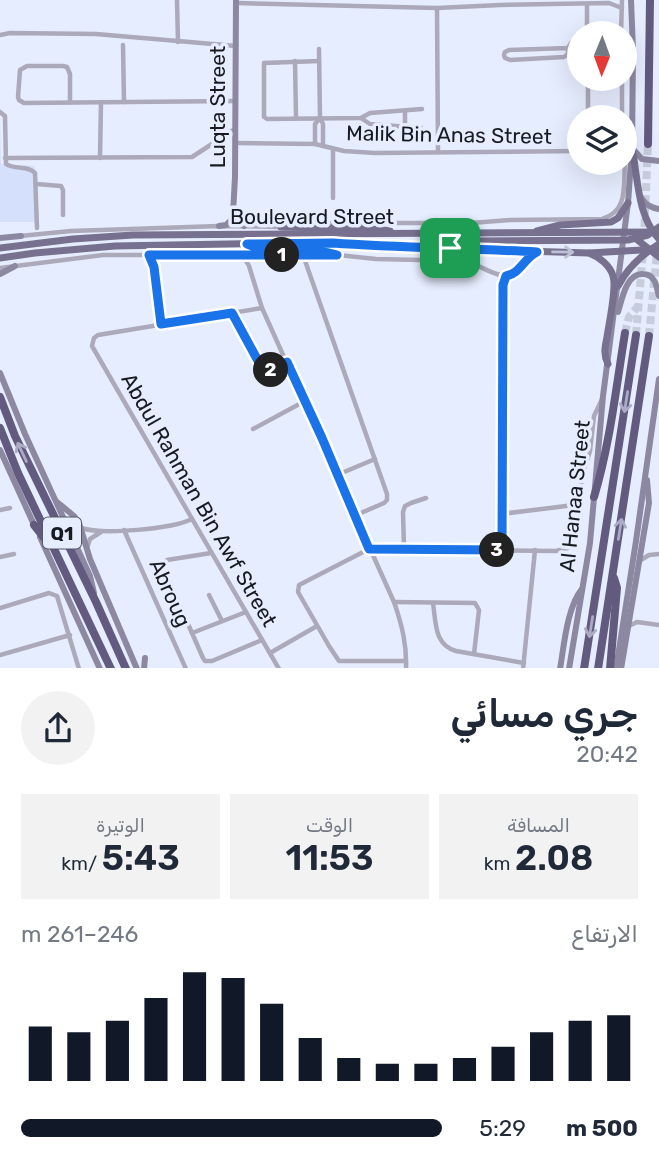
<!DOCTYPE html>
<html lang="ar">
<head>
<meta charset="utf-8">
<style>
	body { margin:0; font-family:Rubik,"Noto Naskh Arabic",sans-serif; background:#f2f2f3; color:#1f2937; direction:rtl; height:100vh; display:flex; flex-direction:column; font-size:26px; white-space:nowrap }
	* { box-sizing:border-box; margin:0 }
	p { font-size:23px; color:#747a83 }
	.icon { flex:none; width:38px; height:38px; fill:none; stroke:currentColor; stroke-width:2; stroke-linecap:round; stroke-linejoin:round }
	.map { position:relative; height:668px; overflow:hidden; direction:ltr }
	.sheet { display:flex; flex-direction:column; background:#fff; flex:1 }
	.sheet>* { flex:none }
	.needle { width:46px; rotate:181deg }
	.controls { position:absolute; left:567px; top:21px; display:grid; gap:14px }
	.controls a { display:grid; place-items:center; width:70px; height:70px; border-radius:50%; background:#fff; box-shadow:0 7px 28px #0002; font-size:35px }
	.pin { position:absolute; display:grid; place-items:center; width:60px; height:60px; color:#fff; margin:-30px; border-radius:14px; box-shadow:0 4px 10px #0006 }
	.km { position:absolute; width:35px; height:35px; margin:-18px; border-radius:50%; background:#222; color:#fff; font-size:19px; line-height:35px; text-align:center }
	.round { display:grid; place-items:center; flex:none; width:74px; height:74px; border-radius:37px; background:#f2f2f3 }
	.summary { display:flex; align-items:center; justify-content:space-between; height:119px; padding:0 21px }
	h1 { font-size:38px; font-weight:600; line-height:52px }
	.figures { display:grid; grid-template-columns:repeat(3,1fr); gap:10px; height:119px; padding:7px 21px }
	.figures div { display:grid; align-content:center; border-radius:0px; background:#f2f2f3; text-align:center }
	.figures b { font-size:35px; font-weight:600 }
	.figures small { font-size:19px; font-weight:400 }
	.figures p { font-size:19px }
	.chart { height:196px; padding:14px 21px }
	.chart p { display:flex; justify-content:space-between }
	.chart svg { width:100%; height:126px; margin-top:7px; stroke:#111827; stroke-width:6 }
	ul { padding:0 21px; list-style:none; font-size:23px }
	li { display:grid; grid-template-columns:112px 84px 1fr; align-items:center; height:52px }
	li i { height:18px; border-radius:9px; background:#111827 }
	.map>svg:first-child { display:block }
	.built { fill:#d5e1fc }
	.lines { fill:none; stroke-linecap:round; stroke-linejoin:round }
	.highway-tunnel { stroke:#c7cddd; stroke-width:8; stroke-dasharray:8 4; stroke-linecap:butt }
	.street { stroke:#aca9bb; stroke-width:4.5 }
	.secondary { stroke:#8d88a2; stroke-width:6 }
	.primary { stroke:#77708f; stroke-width:7 }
	.highway { stroke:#635b7f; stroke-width:8 }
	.oneway { stroke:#bfc1d7 }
	.oneway2 { stroke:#ababc5 }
	.route-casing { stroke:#fff; stroke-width:14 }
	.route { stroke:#1a73e8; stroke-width:9 }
	.labels { text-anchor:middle; stroke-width:7; stroke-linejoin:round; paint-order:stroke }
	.shield { fill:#e6edfe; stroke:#555963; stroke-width:2 }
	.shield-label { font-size:19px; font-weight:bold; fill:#171a21 }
	.street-label { font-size:21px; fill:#171a21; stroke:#e6edfe }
</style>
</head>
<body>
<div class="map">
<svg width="659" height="669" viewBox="0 0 659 669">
	<rect width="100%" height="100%" fill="#e6edfe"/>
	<path class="built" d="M0,118l1,46 34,2 1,56h-36z"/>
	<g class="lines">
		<g class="highway-tunnel">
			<path d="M644,239l4,-95"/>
			<path d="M625,333l4,-16 11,-13"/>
			<path d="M636,335l7,-83"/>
			<path d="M649,336l8,-84"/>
		</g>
		<g class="street">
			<path d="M177,0l1,42"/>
			<path d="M236,3l201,5 63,-3 109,-2 13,5"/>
			<path d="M587,4v29"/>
			<path d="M437,8l1,144"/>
			<path d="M621,33l1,-33"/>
			<path d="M0,35l10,-2 86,1 140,12"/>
			<path d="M123,45l1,57"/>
			<path d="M568,48v6l-4,3 -54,3 -5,-2 -1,-3 1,-3 4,-2 59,-2 3,-5 8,-1"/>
			<path d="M319,49l1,69 3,6v22"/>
			<path d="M295,61l1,57"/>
			<path d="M319,61l-55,2v54l3,2 94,-1 9,-5 52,-4"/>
			<path d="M588,79v38"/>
			<path d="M622,79v38"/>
			<path d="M70,103v-29l-3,-7 -4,-1h-36l-7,4 -2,27 1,3 5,3 211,-2"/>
			<path d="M0,112l5,4 1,48c9,6 22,1 29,9l2,55"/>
			<path d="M361,118l9,6 51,4"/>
			<path d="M405,126v-15"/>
			<path d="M235,143l80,1 29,7 31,2 204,-2"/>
			<path d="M315,144v-20l4,-5"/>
			<path d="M5,158l187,-1 43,-28"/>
			<path d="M100,158l1,-56"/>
			<path d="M36,184l25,2 2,4v25"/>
			<path d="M333,198v-49"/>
			<path d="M20,236l51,-5 148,-5 62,1 11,-4h179l39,-3 92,-1c27,-8 21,-34 23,-56"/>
			<path d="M149,255l5,12 7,57"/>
			<path d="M243,255l6,11 13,42 132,294c8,23 13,43 12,67"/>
			<path d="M303,255l84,239v6l-3,3 -30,13"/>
			<path d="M338,255l38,4 88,2c16,2 37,23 53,11 8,-7 9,-15 19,-20"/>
			<path d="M0,268l103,-13h219"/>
			<path d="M499,275l4,10v8l-1,257"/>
			<path d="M262,308l-164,27 -4,3 -2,8 187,323"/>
			<path d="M232,313l31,57h8l16,-8"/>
			<path d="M253,429l52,-28"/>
			<path d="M337,475l38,-16"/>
			<path d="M0,510l10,-2"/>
			<path d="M501,514l65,-8 13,-5"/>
			<path d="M81,528c22,7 91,1 111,-9"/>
			<path d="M124,530l62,139"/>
			<path d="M87,548l3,-9 11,-7"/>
			<path d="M404,548l-1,-36 2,-6 6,-3 15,-5"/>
			<path d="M211,553l-44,7 -5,5 41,93 2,3h7l50,-21"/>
			<path d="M0,557l14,-3"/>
			<path d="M641,560l8,-5 10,-1"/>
			<path d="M209,595l13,26"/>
			<path d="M394,602l81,1 4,7 -5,44"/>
			<path d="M433,603c3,19 1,42 23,48l68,12"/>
			<path d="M0,608l49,-15 8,3 22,73"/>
			<path d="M629,626l8,-4 22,3"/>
			<path d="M192,633l54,-21"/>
			<path d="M270,653l47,-27"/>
			<path d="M0,655l70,-20"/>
			<path d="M406,661h-67l-10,-15 -31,-54 1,-7 70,-36 187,2 12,-3 6,-11 8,-61 8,-25 4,-35 9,-19"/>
			<path d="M523,669l12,-119"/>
		</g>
		<g class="secondary">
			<path d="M625,34l7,14"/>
			<path d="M632,148l10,11 17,2"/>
			<path d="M642,199c4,6 9,9 17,10"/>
			<path d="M233,214l6,9 5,3"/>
			<path d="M219,226l7,-1 5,-5 2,-6 2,-37 1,-177"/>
			<path d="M0,238l21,-2"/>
			<path d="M0,274l15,-8"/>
			<path d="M618,312c4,-12 8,-39 25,-38 4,0 8,2 10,5 4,4 4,12 6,17"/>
			<path d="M0,373l25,61 65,142 4,17"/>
			<path d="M0,450l35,77"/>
			<path d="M57,502l17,14 5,7 11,36 47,110"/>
			<path d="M40,537l60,132"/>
			<path d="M144,669l1,-11"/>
			<path d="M560,669c4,-23 7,-62 22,-80"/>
			<path d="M569,669l21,-126 13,-147 25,-193 4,-55 1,-98 -2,-50"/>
			<path d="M616,669l20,-128 23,-162"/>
			<path d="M621,669l28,-166 -2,-23"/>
		</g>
		<g class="primary">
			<path d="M632,148c6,29 5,68 27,91"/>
			<path d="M281,227l96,2 13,2"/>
			<path d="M537,231l23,-6 51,-3 7,-4 10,-15"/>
			<path d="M635,238l24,19"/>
			<path d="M251,246c28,10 58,0 86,9"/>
			<path d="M451,247l6,-4 10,-2 161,-1 20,-5 11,-8"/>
			<path d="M0,248l73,-9 60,-4 526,-3"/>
			<path d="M589,253c10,4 21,12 24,23 4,11 -4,47 -6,61 -2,10 -4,17 1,27"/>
			<path d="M0,258l35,-5 80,-7 164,-3h54l62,4 194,6 70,-4"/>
			<path d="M618,286c10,-19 23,-31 41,-42"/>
		</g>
		<g class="highway">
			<path d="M648,144l2,-144"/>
			<path d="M0,397l15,39 81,166 30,67"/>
			<path d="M0,428l18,45 93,196"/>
			<path d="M594,497c16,-53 22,-109 31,-164"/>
			<path d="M34,525l11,14"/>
			<path d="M584,669l52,-334"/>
			<path d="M598,669l51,-333"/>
			<path d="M610,669l7,-81 -3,-10"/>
		</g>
	</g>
	<defs><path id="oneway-shaft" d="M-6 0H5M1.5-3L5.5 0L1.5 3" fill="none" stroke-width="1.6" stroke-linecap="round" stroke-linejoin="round" transform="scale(1.75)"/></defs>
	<use class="oneway" href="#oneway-shaft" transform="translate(563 252) rotate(1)"/>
	<g class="oneway2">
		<use href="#oneway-shaft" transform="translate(626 402) rotate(99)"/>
		<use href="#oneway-shaft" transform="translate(22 452) rotate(-115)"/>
		<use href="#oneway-shaft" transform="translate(620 529) rotate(-81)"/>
		<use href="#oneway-shaft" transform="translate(591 627) rotate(99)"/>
	</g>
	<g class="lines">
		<g class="route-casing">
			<path id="route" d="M333,243c68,5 136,5 204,9 -13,6 -16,21 -31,24l-3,9 -1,265 -133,-1 -47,-111 -35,-76 -16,8h-8l-31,-57 -71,11 -7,-57 -5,-12h188c-29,-9 -62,2 -90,-11z"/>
		</g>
		<use href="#route" class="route"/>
	</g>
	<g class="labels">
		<rect class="shield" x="43" y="517.5" width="38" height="31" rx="5"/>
		<g class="shield-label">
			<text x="62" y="540">Q1</text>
		</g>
		<g class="street-label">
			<text transform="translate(218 107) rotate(-90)" y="7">Luqta Street</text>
			<text transform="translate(449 135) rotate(1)" y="7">Malik Bin Anas Street</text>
			<text x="312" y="224">Boulevard Street</text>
			<text transform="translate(575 496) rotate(-84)" y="7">Al Hanaa Street</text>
			<text transform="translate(199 500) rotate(60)" y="7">Abdul Rahman Bin Awf Street</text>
			<text transform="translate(170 593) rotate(66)" y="7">Abroug</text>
		</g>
	</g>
</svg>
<div class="controls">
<a><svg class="needle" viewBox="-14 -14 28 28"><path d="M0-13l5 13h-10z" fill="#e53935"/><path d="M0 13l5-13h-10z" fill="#747a83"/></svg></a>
<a><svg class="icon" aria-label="layers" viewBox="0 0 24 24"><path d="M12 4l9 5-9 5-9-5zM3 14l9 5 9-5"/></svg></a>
</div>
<div class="pin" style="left:450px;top:248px;background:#1e9e55"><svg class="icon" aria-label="arrive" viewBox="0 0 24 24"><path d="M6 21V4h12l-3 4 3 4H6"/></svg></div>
<b class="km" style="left:282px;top:255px">1</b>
<b class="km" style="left:271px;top:370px">2</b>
<b class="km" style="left:497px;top:550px">3</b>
</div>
<section class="sheet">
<div class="summary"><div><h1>جري مسائي</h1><p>20:42</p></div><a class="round"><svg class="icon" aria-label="share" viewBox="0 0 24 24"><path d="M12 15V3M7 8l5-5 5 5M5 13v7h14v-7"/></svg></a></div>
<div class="figures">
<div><p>المسافة</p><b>2.08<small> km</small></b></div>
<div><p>الوقت</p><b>11:53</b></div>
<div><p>الوتيرة</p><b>5:43<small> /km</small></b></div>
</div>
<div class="chart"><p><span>الارتفاع</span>246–261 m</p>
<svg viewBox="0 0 160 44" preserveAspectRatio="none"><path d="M5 44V25M15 44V27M25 44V23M35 44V15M45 44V6M55 44V8M65 44V17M75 44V29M85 44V36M95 44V38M105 44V38M115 44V36M125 44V32M135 44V27M145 44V23M155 44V21"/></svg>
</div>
<ul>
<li><b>500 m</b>5:29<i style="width:100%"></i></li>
</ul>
</section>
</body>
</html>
